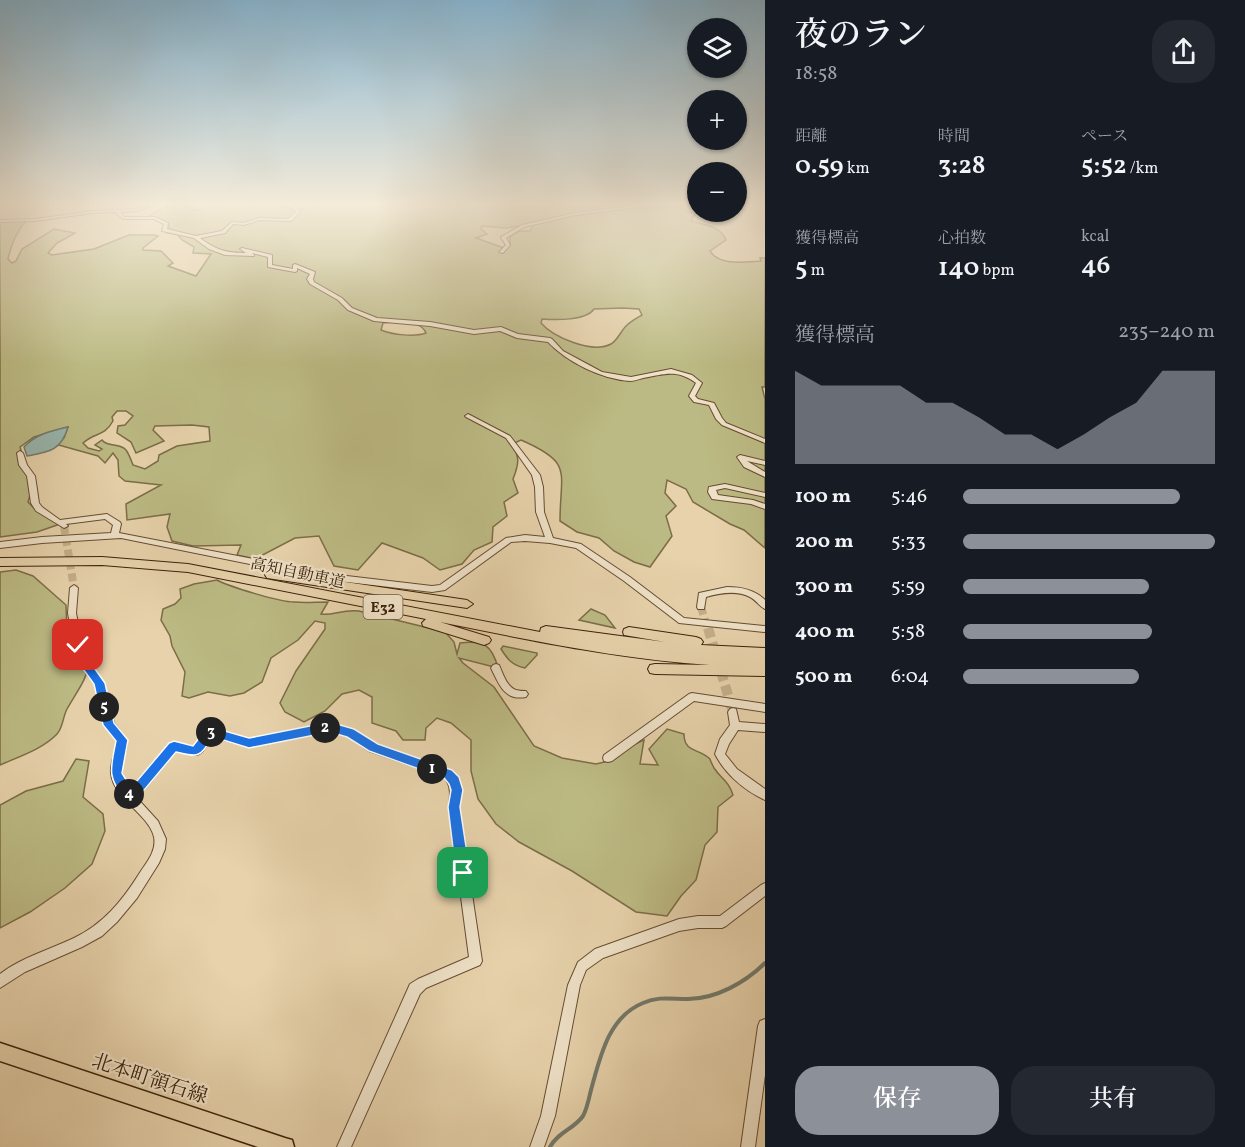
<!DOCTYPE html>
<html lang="ja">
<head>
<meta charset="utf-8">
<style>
	body { margin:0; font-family:Vollkorn,"Noto Serif JP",serif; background:#242831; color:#f1f3f6; height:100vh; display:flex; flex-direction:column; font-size:22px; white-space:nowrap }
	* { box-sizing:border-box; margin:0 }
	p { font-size:20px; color:#9ea1a6 }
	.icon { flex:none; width:33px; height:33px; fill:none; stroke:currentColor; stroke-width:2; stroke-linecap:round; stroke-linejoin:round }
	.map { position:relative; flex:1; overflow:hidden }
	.details { display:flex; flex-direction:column; background:#171b24; width:480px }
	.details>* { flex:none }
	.fabs { position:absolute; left:687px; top:18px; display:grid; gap:12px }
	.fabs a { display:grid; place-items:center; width:60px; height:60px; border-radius:50%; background:#171b24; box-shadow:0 2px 4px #0004; font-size:30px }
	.pin { position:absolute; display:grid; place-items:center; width:51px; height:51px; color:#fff; margin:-26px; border-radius:12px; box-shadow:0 3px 9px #0006 }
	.km { position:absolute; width:30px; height:30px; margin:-15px; border-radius:50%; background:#222; color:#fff; font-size:16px; line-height:30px; text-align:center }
	.round { display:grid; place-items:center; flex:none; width:63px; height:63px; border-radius:24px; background:#242831 }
	.head { display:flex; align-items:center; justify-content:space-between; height:102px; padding:0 30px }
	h1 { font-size:33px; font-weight:600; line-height:45px }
	.stats { display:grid; grid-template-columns:repeat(3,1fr); gap:9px; height:102px; padding:6px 30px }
	.stats div { display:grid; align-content:center }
	.stats b { font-size:26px; font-weight:600 }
	.stats small { font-size:16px; font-weight:400 }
	.stats p { font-size:16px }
	.chart { height:168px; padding:12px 30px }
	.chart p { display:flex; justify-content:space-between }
	.chart svg { width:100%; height:108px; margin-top:6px; fill:#8c9099; opacity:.7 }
	.cta { display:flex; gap:12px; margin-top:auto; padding:12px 30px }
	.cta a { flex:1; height:69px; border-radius:24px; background:#8c9099; color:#fff; font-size:24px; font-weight:600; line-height:69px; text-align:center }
	.cta a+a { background:#242831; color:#f1f3f6 }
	ul { padding:0 30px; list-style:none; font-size:20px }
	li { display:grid; grid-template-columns:96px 72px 1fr; align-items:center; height:45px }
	li i { height:15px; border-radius:8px; background:#8c9099 }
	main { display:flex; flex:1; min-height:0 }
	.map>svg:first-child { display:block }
	.green { fill:#bcba84; stroke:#7c6d47; stroke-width:1.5; fill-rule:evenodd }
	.water { fill:#97b6ae; stroke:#737a6c; stroke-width:1.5 }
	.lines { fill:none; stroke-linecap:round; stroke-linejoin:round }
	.stream { stroke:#737a6c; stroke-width:4 }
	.river { fill:#97b6ae; fill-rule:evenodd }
	.minor-tunnel-far1 { stroke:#c5ae8b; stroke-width:8; stroke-dasharray:8 4; stroke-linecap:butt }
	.minor-tunnel { stroke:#c5ae8b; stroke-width:10; stroke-dasharray:10 5; stroke-linecap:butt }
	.minor-casing { stroke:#674c32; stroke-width:2 }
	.major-casing { stroke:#3c200a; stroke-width:3 }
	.highway-casing { stroke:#3c200a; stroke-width:2 }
	.minor { fill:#efe2c8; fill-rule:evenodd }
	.major { fill:#e7d2ab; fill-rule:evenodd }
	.highway { fill:#e7d2ab; fill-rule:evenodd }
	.route { fill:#1a73e8; stroke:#fff; stroke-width:1.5 }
	.labels { text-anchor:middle; stroke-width:4.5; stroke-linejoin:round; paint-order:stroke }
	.shield { fill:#efe2c8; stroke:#725a43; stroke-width:1.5 }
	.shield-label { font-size:15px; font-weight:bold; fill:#3c200a }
	.street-label { font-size:16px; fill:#3c200a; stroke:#efe2c8 }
	.near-street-label { font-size:20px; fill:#3c200a; stroke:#efe2c8 }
</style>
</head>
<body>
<main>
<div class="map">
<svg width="765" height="1147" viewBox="0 0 765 1147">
	<rect width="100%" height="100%" fill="#e7d2ab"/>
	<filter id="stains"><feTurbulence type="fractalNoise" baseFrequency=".00333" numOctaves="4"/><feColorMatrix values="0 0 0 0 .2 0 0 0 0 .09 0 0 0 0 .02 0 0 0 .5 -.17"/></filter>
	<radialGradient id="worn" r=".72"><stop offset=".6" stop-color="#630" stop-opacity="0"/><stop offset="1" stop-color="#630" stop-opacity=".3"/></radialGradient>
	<g class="green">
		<path d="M220,203h55l15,7 19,-2 12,-5h321l-14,5h41l-25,-5h52l-19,3 19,9 -4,2v4c13,5 28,4 34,19l-16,11c9,15 35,11 51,10l-1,-3h5v129h-3l3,12v149l-21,-18 -14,-6 -37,-22 -7,-13 -19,-9 -2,13 11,13 -10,10 6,20 -22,31 -16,-5 -20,-11 -15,-13 -22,-6 -17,-11c0,-50 14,-58 -39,-81l-9,4c8,13 7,20 1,35l5,14 -14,9 3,14 -14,11 -1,15 -18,8 -12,14 -22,6 -17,-12 -41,-15 -24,27 -24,-4 -15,-30 -24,2 -40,21 -18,-4 4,-10 -48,1 -21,-5 -5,-14 3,-13 -43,6 -1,-16 35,-19 -36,-4 -6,-5 -1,-16 -5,-7 -8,10 -7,-7 -43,-12 9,-6 4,-11 -34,10 -14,10 12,41 -4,14 10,10 22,12 -23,8 -37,5v-316l27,-1c-11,11 -16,25 -19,39l4,4 4,-2 6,-12 32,-20 21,4 -18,10 -9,10 4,2 42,-6 35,-14h25l4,1 -15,12v2l18,1 12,12 -5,3 28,10 15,-22 -18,-1 1,-6 -12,-7 -5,-6 -10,-1 3,-4c-3,-10 -13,-11 -22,-12l15,-10 19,-2 12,5 26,-4zM534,224l-4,7h-10l-10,5v9l-6,3 -28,-10 11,-4 -6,-5 1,-3 24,2zM623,308l16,1 3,6c-5,3 -11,6 -16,11 -5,5 -9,15 -15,18 -19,10 -58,-7 -70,-21l1,-4c13,1 44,2 52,-10zM394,322c11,1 27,-1 32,11 -11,4 -33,2 -45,-3l2,-7zM117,411h9l7,5 -8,9 -7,1 -1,7 14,9 5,11 28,-12 -11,-11 2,-4 37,-1 17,2 1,14 -33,5 -18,9 -1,6 -13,8 -12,-4c-2,-5 -4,-11 -7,-15 -7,-8 -18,-2 -24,-10l-7,5 7,4 -3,2 -11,-3 -5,-5c12,-11 21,-6 30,-22l-1,-4z"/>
		<path d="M16,570l17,6 33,29 1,28c33,34 20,41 0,76 -4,7 -4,19 -10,25 -14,15 -39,23 -57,31v-193z"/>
		<path d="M217,580c13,7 63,22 77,22 11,1 22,0 34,0l-7,12c11,2 22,-5 38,-3l86,21 9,10 3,12 3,-11c24,-3 32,2 38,25l-39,-10 4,5 31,24 40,59 28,12 34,6 17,-4 15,-13 16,-7 -4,24 18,1 -9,-16 18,-20 17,5c0,19 15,14 26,25 0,1 3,7 4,9 8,12 14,12 19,27l-15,12 -1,25 -12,13 -9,35 -15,16 -14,20 -31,-4 -64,-41 -53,-29 -23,-18 -18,-25 -7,-28v-31l-20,-17 -14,-5 -11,10 -1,12h-22l-7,-9 -24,-8v-26l-13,-7 -17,4 -17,17 -21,11 -19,-10 -5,-9 16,-32 29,-42v-6l-10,-2 -17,19 -27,18 -9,24 -18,11 -14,3 -22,-4 -19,6 -7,-2 3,-24 -13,-26 -2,-10 -9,-16 2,-11 12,-5 6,-6 -1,-9 14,-5z"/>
		<path d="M591,609l14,6 10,13 -36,-8z"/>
		<path d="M503,646l34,7v2l-12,13c-13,-3 -17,-8 -24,-19z"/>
		<path d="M76,759l13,2 -6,36 20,17 2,17 -13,33 -27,24 -35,24 -30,16v-123l26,-14 37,-10z"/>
	</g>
	<path class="water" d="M68,427c-7,24 -19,25 -41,29l-3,-9c12,-13 27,-16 44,-20z"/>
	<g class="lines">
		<path class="stream" d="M550,1147c8,-15 24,-18 33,-31 4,-7 6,-18 8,-26 9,-32 17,-73 52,-87 15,-7 29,-4 45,-4 28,0 58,-17 77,-36"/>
		<path class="river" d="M759,203h6v5z"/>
		<g class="minor-tunnel-far1">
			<path d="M64,526l10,62"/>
			<path d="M701,607l7,23"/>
		</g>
		<path class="minor-tunnel" d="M708,628l25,84"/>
		<g class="minor-casing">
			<g id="minor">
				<path d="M140,203h5l5,3 -13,5 -17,1 4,5h31l13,6 -1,6 29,7 26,-5 10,-9 12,1 15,-5 29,1 8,-7 -2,-3 -9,-4 2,-2h5l-2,2 8,2 2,5 -9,9 -32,-1 -15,5 -11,-1 -8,9 -25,5c16,12 26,15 46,15l-6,-4 2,-1 30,7v10l21,4v-4l2,-1 20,8 -2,7 1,3 28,16 10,10 25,10 53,4 44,8 27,-3 17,7 32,4 2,1 11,12 39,21 29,5 40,-8 21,6 10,8 -7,13 3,3 16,4 8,15 4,5 39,16v4l-43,-18 -6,-6 -7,-14 -15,-3 -5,-6 7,-13c-19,-14 -31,-9 -53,-5 -4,1 -9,3 -13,3 -29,-2 -63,-19 -82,-39l-31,-4 -17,-7 -26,3 -44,-8 -56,-5 -26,-11 -10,-10 -28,-16 -3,-5 3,-5 -13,-6v3l-2,1 -27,-5v-10l-16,-4 2,2v1l-29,-1 -16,-6 -15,-11 -32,-7 2,-7 -10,-5h-31l-8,-7 -22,1 -58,8 -35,1v-2l35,-1 58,-8 43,-2 8,-3z"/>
				<path d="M750,203l-14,3v-2z"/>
				<path d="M648,204h50v2h-50l-73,9 -51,12 -18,11 4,7 -7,8 -4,-1 7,-7 -5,-7v-1l21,-12 53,-12z"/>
				<path d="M468,414l42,22 30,39 3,12 1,25 9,26 28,6 49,33 54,41 81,8v6l-86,-9 -55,-42 -48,-33 -26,-5 -25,-2 -14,1 -66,48 -13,2 -102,-12 -209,-42 -79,5 -42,5v-6l42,-5 69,-4 2,-8 -8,-6 -39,5 2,2 -4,2 -28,-17 -5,-8 -4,-27 -8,-11 -2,-12 3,-2 3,2 4,12 8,11 4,27 3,4 18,13 47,-6 13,8 1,2 -2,9 211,41 102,12 8,-1 66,-47 19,-3 20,2 -9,-25 -1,-25 -3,-12 -26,-37 -40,-21 -1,-1z"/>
				<path d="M740,455l25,6v4l-18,-4 18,11v5l-21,-10 -7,-10z"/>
				<path d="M725,484l40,9v4l-40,-9 -9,2 2,5 35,5 12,4v5l-14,-5 -39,-5 -4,-7 1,-5z"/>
				<path d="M74,585l4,3 -2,25 9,45 19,25 10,40 13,17c-1,22 -13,29 3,50l40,-47 4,-1 20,5 13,-18 4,-1 38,11 81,-16 24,7 23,15 75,26c9,12 9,22 7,36l23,154 -2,4 -54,23 -6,6 -69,153h-14l73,-163 8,-5 51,-22 -20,-150c1,-11 3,-20 -5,-30l-75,-26 -22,-15 -17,-5 -81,16 -36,-10c-16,21 -11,21 -37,14l-39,47 21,23 8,18 -1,10 -6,14 -22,35 -20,24 -15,14 -20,11 -57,25 -25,16v-14c22,-17 49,-24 74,-36 29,-14 48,-37 65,-64 7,-11 18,-23 15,-37 -5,-23 -41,-38 -43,-64 -1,-11 5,-21 6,-32l-13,-16 -9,-41 -19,-25 -8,-46 2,-25z"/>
				<path d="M727,587c15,0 28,3 38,13v9c-6,-3 -9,-9 -15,-12 -13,-7 -30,-4 -44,0l-2,12h-6l-1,-2 2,-14z"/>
				<path d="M496,664l3,1c4,9 8,22 17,25 4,1 7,1 10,1l2,3 -2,3c-22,4 -27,-13 -35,-29l2,-3z"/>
				<path d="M692,693l73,11v8l-71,-11 -82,60 -4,1 -4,-1 -1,-3 1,-3 85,-61z"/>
				<path d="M733,708l3,1 3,13 26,2v8l-27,-2 -9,14 -4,10 12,15 28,20v11c-20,-9 -40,-26 -50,-46l5,-15 10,-14 -2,-13 2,-3z"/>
				<path d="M765,883v13l-39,30 -4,2h-24l-19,3 -76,27 -17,12 -6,15 -25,131 -11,31h-14l11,-31 27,-131 10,-23 17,-13 84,-30 19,-3h22l41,-31z"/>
				<path d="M765,1019v56l-10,72h-14l17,-121 2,-5z"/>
			</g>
		</g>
		<g class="major-casing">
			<path id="major" d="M0,1043l285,95 7,2 2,7h-36l-258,-86z"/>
		</g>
		<g class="highway-casing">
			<g id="highway">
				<path d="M102,557l86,7 352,68 1,-4 5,-2 119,16 -41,-7 -1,-3 1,-3 5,-2 67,10 5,2 2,3 -2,3 64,3v28l-110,-2 -5,-1 -2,-4 2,-4 5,-1 55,1c-91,-6 -181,-25 -270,-43l49,15 2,3 -2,3 -5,2 -61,-19 -1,-3 4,-4 -238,-47 -86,-7 -102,1v-8z"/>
				<path d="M271,571l196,29 6,4 -6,4 -200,-30 -2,-3z"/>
			</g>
		</g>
		<use href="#minor" class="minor"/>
		<use href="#major" class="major"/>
		<use href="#highway" class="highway"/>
	</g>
	<linearGradient id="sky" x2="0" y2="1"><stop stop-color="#87b5d1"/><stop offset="0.56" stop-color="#f4ebd9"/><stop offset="1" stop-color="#f4ebd9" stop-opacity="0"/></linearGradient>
	<rect width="765" height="364" fill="url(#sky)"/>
	<path class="route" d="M78,641l3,1 6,16 18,25 9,40 14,17 -6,33 9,15 38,-45 5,-2 19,5 14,-18 4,-1 38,11 81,-16 24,7 24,15 74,26 7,7 4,13 -3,17 10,66 -2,4 -5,2 -5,-2 -2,-4 -8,-66 3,-17 -2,-6 -5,-6 -75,-27 -22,-14 -17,-5 -81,16 -36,-11c-14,20 -13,21 -37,15l-41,49h-9c-19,-24 -16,-31 -10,-60l-13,-16 -9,-41 -16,-22 -6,-17z"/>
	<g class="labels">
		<rect class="shield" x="363.5" y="595" width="39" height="24" rx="4.5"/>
		<g class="shield-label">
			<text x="383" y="612">E32</text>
		</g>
		<g class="street-label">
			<text transform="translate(298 572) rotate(12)" y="6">高知自動車道</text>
		</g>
		<g class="near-street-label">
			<text transform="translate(150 1078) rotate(18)" y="7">北本町領石線</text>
		</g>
	</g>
	<rect width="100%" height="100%" filter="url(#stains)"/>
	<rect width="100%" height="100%" fill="url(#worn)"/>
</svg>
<div class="fabs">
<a><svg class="icon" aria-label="layers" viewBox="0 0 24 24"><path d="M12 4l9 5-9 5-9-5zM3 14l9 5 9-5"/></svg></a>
<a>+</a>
<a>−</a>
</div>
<div class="pin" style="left:463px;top:873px;background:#1e9e55"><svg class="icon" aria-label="arrive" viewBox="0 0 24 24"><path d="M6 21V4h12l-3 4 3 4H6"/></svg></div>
<div class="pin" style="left:78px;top:645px;background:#d93025"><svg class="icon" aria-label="check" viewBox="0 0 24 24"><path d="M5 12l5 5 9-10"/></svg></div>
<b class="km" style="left:432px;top:769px">1</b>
<b class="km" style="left:325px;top:728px">2</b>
<b class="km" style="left:211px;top:732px">3</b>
<b class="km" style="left:129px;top:794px">4</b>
<b class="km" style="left:104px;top:707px">5</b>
</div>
<section class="details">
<div class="head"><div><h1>夜のラン</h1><p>18:58</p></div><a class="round"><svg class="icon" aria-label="share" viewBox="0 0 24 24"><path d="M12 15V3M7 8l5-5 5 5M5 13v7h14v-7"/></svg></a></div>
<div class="stats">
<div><p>距離</p><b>0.59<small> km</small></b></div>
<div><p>時間</p><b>3:28</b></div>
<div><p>ペース</p><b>5:52<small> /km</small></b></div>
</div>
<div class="stats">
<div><p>獲得標高</p><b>5<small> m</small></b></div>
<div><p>心拍数</p><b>140<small> bpm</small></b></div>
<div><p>kcal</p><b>46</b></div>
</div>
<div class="chart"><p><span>獲得標高</span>235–240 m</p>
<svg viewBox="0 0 160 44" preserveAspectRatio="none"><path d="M0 44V6L10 12L20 12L30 12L40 12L50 19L60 19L70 25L80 32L90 32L100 38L110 32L120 25L130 19L140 6L150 6L160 6V44z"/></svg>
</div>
<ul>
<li><b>100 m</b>5:46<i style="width:86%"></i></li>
<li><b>200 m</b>5:33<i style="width:100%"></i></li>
<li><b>300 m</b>5:59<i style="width:74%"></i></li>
<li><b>400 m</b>5:58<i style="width:75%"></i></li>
<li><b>500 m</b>6:04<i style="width:70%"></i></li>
</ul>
<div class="cta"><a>保存</a><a>共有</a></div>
</section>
</main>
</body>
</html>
